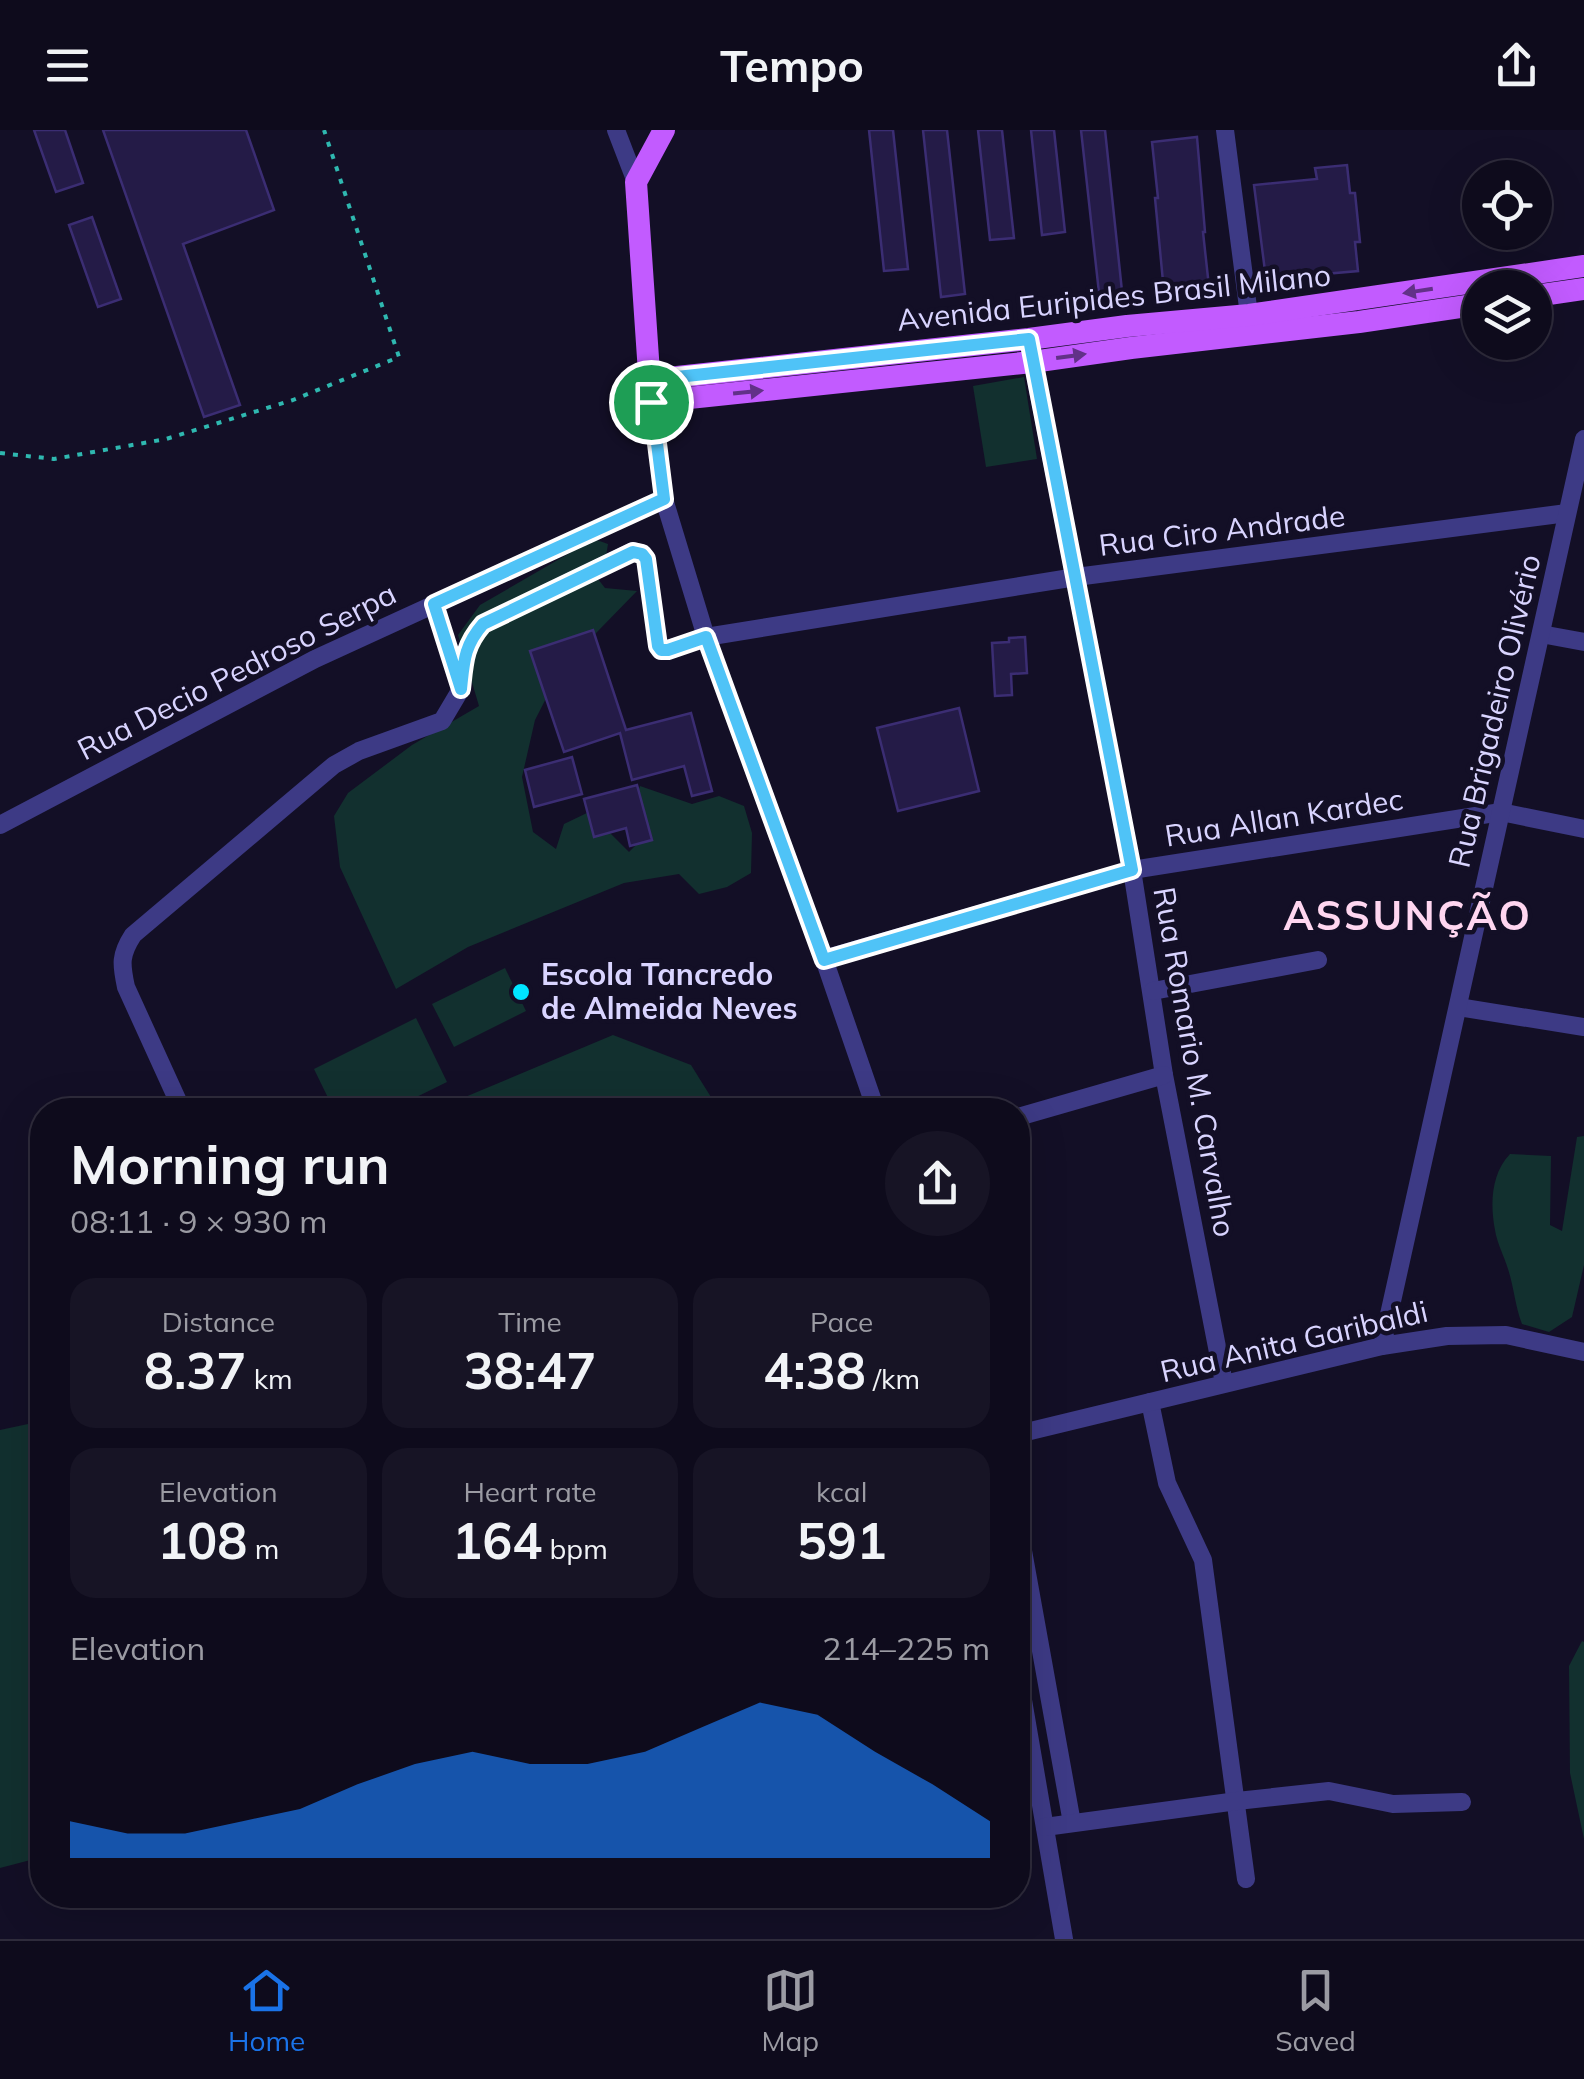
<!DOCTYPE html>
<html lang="en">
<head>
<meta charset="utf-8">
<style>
	body { margin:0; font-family:Mulish,sans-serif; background:#171425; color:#f1f3f6; height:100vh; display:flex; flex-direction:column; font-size:38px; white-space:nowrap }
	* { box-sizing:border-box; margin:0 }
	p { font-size:32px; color:#9b9ba3 }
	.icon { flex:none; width:55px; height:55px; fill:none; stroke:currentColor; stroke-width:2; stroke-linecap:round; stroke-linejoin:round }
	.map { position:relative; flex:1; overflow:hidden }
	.details { position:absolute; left:30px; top:968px; width:1000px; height:810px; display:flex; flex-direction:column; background:#0e0b1c; border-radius:40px; box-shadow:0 10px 40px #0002,0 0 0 2px #2e2b3b }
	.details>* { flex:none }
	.buttons { position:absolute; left:1462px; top:30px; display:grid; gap:20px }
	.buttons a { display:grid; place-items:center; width:90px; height:90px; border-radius:50%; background:#0e0b1c; box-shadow:0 10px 40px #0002,0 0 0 2px #2e2b3b; font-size:50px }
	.pin { position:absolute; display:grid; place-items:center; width:85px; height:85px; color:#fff; margin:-42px; border:5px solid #fff; border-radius:50%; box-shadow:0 2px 10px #0007 }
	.round { display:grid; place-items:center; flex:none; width:105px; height:105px; border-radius:52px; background:#171425 }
	.summary { display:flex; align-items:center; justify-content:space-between; height:170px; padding:0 40px }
	h1 { font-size:55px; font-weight:700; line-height:75px }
	.stats { display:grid; grid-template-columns:repeat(3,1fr); gap:15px; height:170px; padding:10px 40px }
	.stats div { display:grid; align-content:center; border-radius:25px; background:#171425; text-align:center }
	.stats b { font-size:50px; font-weight:700 }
	.stats small { font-size:28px; font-weight:400 }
	.stats p { font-size:28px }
	.chart { height:280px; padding:20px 40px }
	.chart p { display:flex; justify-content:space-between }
	.chart svg { width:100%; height:180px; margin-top:10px; fill:#1a73e8; opacity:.7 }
	header { display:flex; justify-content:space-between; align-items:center; height:130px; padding:0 40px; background:#0e0b1c; font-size:45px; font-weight:700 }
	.tabs { display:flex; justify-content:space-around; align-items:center; height:140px; border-top:2px solid #2e2b3b; background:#0e0b1c; font-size:28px; color:#9b9ba3 }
	.tabs a { display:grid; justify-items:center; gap:5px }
	.tabs .current { color:#1a73e8 }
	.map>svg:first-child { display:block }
	.green { fill:#12302f }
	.building { fill:#241b47; stroke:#3b2d73; stroke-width:2.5 }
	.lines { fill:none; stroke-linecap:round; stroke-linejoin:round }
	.path { stroke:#2fb8b0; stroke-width:4; stroke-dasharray:5 8; stroke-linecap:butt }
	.minor { stroke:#3d3a85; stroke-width:18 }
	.major { stroke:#c25bff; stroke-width:22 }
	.oneway { fill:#623188 }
	.route-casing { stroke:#fff; stroke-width:20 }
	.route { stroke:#4fc3f7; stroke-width:12 }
	.poi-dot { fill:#00e5ff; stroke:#130f26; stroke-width:4 }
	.labels { text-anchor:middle; stroke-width:9; stroke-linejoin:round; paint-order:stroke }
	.street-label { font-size:30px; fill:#d9d4ff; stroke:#130f26 }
	.poi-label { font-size:30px; font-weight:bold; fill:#d9d4ff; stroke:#130f26; text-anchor:start }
	.district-label { font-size:40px; font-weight:bold; letter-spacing:2.5px; fill:#ffd6f0; stroke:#130f26 }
</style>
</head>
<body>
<header><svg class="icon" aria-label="menu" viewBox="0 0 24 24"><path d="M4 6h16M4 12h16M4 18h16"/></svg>Tempo<svg class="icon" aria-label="share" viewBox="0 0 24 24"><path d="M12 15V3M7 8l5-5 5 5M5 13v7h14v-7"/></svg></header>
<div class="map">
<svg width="1584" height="1809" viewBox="0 0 1584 1809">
	<rect width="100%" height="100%" fill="#130f26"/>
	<g class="green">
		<path d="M1024,247l13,82 -51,8 -13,-81z"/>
		<path d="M594,409l14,5 -2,12 -19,9 18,23 32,3 -76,78 -26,51 -13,57 11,55 23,17 8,-25 25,-12 40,40 19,-19 -17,-22 9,-25 52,18 27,-8 25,10 8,27 -1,40 -24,14 -28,7 -20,-20 -55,9 -156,64 -72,42 -56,-122 -6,-51 14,-23 64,-48 67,-39 -21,-71 22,-30z"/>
		<path d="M505,838l21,43 -72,36 -22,-43z"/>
		<path d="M416,888l31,64 -57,28h-56l-20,-41z"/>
		<path d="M613,905l78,30 28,45h-285z"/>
		<path d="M1584,1006v129l-12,52 -23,15 -27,-8c-7,-18 -8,-37 -14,-55 -4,-13 -11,-26 -13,-39 -5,-26 -4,-56 15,-76l41,2 -1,69 12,6 15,-94z"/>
		<path d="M42,1291v436l-42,11v-438z"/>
		<path d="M1582,1511l2,1v197l-14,-66 -1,-107z"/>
	</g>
	<g class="building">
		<path d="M34,0h31l18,53 -27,9z"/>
		<path d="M103,0h143l28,80 -91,34 57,161 -36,12z"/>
		<path d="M869,0h24l15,139 -24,2z"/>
		<path d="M923,0h24l18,164 -24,3z"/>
		<path d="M978,0h24l12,108 -24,2z"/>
		<path d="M1031,0h23l11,102 -23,3z"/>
		<path d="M1081,0h24l17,161 -23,2z"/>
		<path d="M1197,7l8,95h-2l6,55 -45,5 -9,-94h3l-6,-56z"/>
		<path d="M1347,35l3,28h5l5,49h-5l3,29 -92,8 -12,-94 63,-6 -2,-11z"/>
		<path d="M92,87l29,82 -23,8 -29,-82z"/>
		<path d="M593,500l33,100 65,-17 21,78 -20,5 -8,-30 -52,14 -12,-47 -56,19 -34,-101z"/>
		<path d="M1025,507l2,36 -16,1 1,21 -17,1 -3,-53 17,-1v-4z"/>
		<path d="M959,578l20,83 -81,20 -21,-83z"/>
		<path d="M572,627l10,37 -48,13 -9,-37z"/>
		<path d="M637,655l15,55 -22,6 -4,-18 -32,9 -10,-38z"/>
	</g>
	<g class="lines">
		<path class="path" d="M0,323l54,6 112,-20 127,-39 106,-43 -75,-227"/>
		<g class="minor">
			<path d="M616,0l20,52"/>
			<path d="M1225,0l24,185"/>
			<path d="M1030,219l102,521 32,205 60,308"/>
			<path d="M651,272l13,97 42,138 118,322 52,151"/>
			<path d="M1541,504l43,8"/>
			<path d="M461,559c3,-28 2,-43 22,-65l150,-73 10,3 3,5 12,87 7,4 41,-13 370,-60 491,-64"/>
			<path d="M0,695l315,-166 349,-160"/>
			<path d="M824,829l308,-89 369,-58 83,17"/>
			<path d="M1153,861l165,-31"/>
			<path d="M1458,877l126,20"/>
			<path d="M182,980l-56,-123c-5,-23 -6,-32 7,-52l201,-170 25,-14 83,-30 19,-32 -27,-85"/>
			<path d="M1018,987l146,-42"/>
			<path d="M1382,1216l202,-907"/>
			<path d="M1150,1272l17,81 36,77 43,319"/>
			<path d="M1018,1304l364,-88 65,-10 59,-1 78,17"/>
			<path d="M1018,1393l54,300"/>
			<path d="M1018,1541l46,268"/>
			<path d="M1045,1697l192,-26 92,-10 64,13 69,-2"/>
		</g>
		<g class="major">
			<path d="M664,0l-28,52 15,220 381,-40 99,-14 228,-26 121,-18"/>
			<path d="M1535,166l49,-7"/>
			<path d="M649,250l380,-41 98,-13 122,-11 335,-49"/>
		</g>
	</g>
	<defs><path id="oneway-solid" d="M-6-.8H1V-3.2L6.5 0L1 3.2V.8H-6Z" transform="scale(2.5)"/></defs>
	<g class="oneway">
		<use href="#oneway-solid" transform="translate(1418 161) rotate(171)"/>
		<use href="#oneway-solid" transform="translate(1071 226) rotate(-8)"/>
		<use href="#oneway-solid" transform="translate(748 262) rotate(-6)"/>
	</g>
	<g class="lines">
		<g class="route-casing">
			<path id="route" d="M1029,209l103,531 -308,90 -118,-323 -38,13h-7l-3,-4 -12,-87 -4,-5 -9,-2 -150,72c-19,22 -19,37 -22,65l-27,-85 230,-105 -15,-119z"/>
		</g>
		<use href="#route" class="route"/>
	</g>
	<circle class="poi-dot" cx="521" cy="862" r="10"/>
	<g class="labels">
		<g class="street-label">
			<text transform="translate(1114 168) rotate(-6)" y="10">Avenida Euripides Brasil Milano</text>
			<text transform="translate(1222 401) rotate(-7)" y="10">Rua Ciro Andrade</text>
			<text transform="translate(237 542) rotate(-27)" y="10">Rua Decio Pedroso Serpa</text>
			<text transform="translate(1495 581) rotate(-77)" y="10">Rua Brigadeiro Olivério</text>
			<text transform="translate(1284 688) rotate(-9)" y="10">Rua Allan Kardec</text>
			<text transform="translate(1194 932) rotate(80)" y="10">Rua Romario M. Carvalho</text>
			<text transform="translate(1294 1212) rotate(-13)" y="10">Rua Anita Garibaldi</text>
		</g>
		<g class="poi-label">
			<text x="541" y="855">Escola Tancredo<tspan x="541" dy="34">de Almeida Neves</tspan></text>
		</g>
		<g class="district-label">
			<text x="1408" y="800">ASSUNÇÃO</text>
		</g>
	</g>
</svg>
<div class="buttons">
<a><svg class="icon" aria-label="locate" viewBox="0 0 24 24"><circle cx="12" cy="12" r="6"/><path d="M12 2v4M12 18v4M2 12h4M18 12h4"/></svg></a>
<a><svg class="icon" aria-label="layers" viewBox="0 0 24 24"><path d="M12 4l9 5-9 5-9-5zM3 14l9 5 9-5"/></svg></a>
</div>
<div class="pin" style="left:651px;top:272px;background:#1e9e55"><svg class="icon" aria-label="arrive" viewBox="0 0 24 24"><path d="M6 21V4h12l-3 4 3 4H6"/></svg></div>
<section class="details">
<div class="summary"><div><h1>Morning run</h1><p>08:11 · 9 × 930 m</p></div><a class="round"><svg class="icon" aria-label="share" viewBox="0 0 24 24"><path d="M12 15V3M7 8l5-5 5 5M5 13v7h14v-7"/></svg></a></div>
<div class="stats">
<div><p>Distance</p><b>8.37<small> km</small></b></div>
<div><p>Time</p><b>38:47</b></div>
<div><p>Pace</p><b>4:38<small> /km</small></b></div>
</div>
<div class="stats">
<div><p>Elevation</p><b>108<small> m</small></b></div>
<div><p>Heart rate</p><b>164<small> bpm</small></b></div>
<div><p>kcal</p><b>591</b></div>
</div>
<div class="chart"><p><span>Elevation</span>214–225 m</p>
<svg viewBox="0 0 160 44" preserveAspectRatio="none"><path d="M0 44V35L10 38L20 38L30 35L40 32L50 26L60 21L70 18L80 21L90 21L100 18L110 12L120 6L130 9L140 18L150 26L160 35V44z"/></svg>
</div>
</section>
</div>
<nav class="tabs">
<a class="current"><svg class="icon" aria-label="home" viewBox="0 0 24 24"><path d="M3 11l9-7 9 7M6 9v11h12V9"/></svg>Home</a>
<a><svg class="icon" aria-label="map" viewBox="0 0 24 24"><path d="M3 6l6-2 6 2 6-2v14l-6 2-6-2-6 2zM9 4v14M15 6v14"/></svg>Map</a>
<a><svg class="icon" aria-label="saved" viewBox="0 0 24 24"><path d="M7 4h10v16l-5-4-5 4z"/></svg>Saved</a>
</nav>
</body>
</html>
